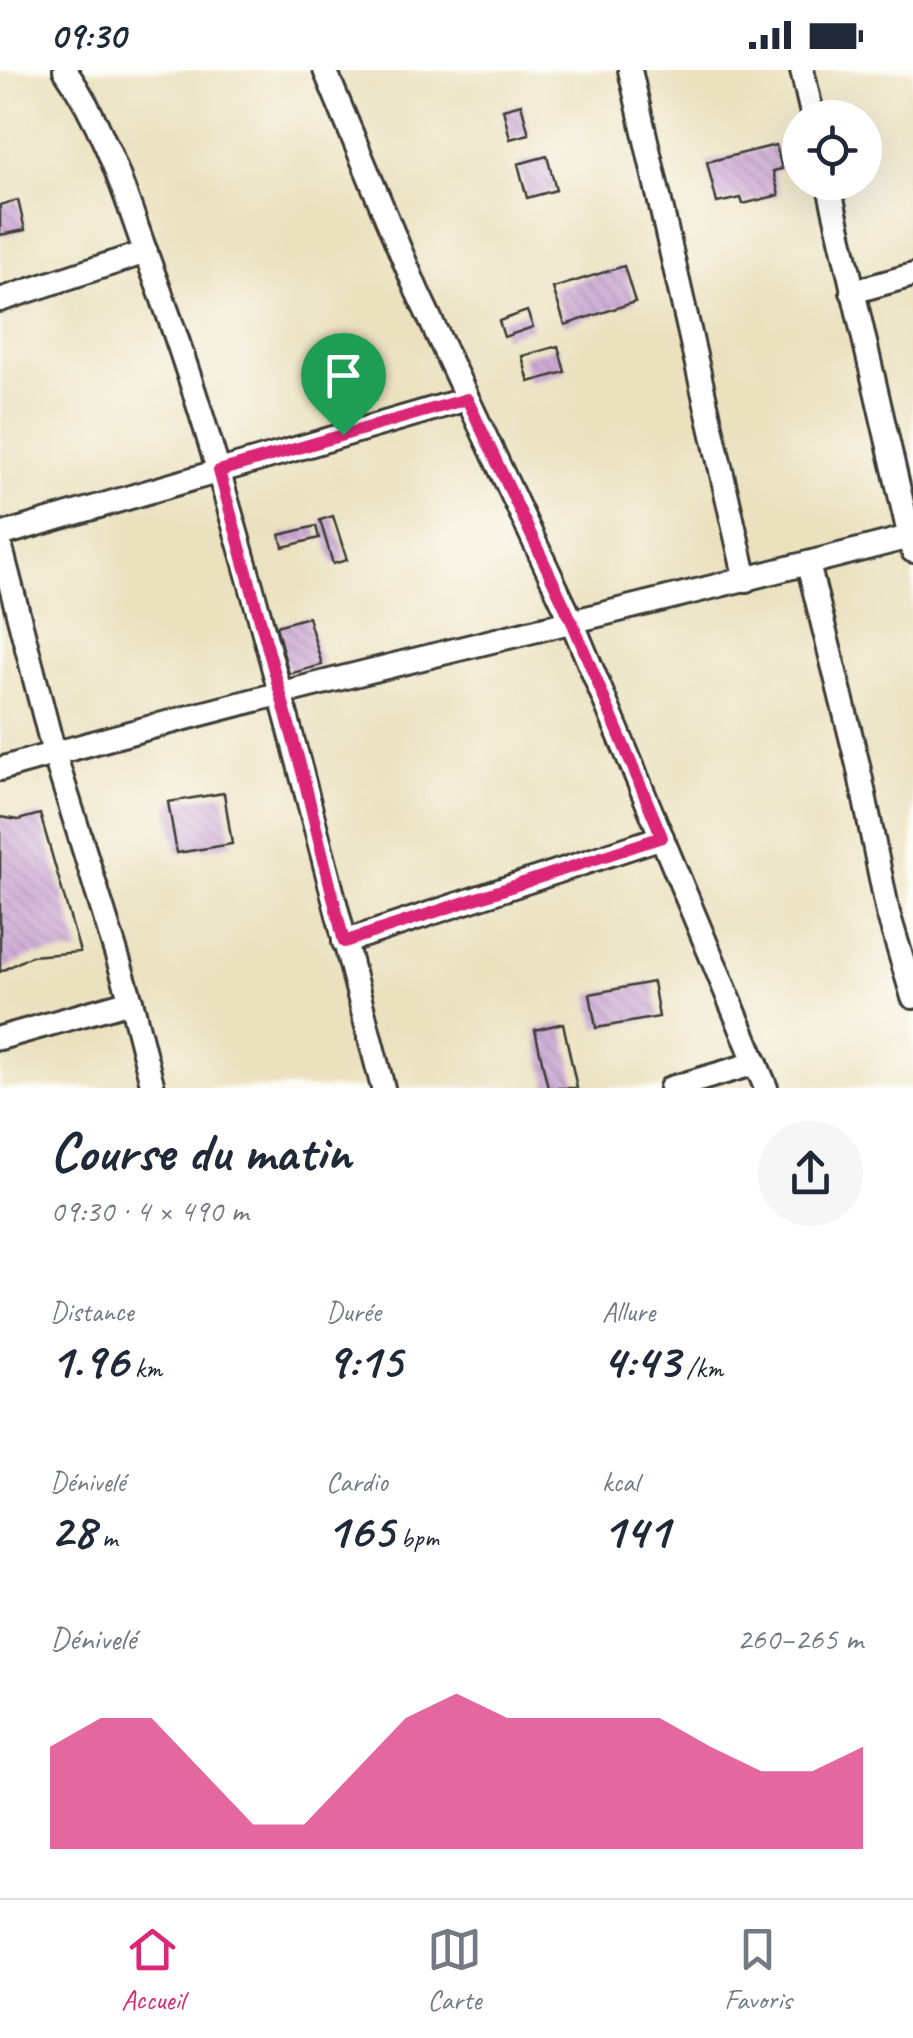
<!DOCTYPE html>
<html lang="fr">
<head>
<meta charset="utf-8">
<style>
	body { margin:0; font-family:Caveat,sans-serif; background:#f6f6f7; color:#1f2937; height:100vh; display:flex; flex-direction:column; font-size:38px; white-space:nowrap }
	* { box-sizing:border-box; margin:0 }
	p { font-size:32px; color:#747a83 }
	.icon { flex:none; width:55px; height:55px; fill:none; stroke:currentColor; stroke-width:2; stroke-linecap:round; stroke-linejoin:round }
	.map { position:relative; height:1018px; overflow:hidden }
	.panel { display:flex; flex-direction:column; background:#fff; flex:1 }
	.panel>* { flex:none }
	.controls { position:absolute; left:782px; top:30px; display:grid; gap:20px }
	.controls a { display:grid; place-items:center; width:100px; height:100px; border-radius:50%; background:#fff; box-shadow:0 10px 40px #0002; font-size:50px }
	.pin { position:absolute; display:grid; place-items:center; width:85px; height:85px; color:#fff; margin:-102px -42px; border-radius:50% 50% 50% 0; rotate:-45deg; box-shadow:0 0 10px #0007 }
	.pin .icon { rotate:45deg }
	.round { display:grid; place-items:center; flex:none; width:105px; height:105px; border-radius:52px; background:#f6f6f7 }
	.summary { display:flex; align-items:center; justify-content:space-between; height:170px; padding:0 50px }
	h1 { font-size:55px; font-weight:800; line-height:75px }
	.stats { display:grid; grid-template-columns:repeat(3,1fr); gap:15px; height:170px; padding:10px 50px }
	.stats div { display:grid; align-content:center }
	.stats b { font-size:50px; font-weight:800 }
	.stats small { font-size:28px; font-weight:400 }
	.stats p { font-size:28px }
	.chart { height:280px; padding:20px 50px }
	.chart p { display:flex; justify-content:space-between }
	.chart svg { width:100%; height:180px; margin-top:10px; fill:#db2777; opacity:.7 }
	.status { display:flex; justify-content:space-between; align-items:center; height:70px; padding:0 50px; background:#fff; direction:ltr }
	.status svg { height:28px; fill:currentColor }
	.tabs { display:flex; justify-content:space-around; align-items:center; height:140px; border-top:2px solid #e0e1e3; background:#fff; font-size:28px; color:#747a83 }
	.tabs a { display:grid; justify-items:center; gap:5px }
	.tabs .current { color:#db2777 }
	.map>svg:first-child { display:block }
	.building { fill:url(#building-back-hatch) }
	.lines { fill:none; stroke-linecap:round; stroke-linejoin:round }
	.minor-casing { stroke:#3b3a34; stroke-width:28 }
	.minor { stroke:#fff; stroke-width:22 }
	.route-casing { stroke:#fff; stroke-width:20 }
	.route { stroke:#db2777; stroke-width:12 }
</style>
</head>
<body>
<div class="status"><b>09:30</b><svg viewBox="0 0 49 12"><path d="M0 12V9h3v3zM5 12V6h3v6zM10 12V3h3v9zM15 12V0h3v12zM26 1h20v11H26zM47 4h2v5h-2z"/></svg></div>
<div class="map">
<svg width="913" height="1018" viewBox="0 0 913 1018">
	<defs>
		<pattern id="building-back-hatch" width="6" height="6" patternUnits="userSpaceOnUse" patternTransform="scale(2.5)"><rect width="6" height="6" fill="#c9a3d2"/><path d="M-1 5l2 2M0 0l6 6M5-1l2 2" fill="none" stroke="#a284aa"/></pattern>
	</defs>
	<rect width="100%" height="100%" fill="#fdfcf7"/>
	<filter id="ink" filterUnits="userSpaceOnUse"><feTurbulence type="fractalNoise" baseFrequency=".01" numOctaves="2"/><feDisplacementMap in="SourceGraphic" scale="20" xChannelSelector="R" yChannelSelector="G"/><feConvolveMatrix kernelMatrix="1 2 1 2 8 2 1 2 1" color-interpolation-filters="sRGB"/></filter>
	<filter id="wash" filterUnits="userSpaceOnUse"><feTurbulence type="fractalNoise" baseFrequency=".0048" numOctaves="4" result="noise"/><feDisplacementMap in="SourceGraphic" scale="40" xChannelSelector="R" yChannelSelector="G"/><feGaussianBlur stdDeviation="2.25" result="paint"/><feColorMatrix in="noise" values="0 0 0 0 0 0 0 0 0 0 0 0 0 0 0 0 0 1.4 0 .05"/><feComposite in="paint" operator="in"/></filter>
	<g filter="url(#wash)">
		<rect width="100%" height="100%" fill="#ebe1bf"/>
		<g id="blocks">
			<g class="building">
				<path d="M521,34l8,30 -19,5 -7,-30z"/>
				<path d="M776,75l6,24 -9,2 6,24 -36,9 -2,-6 -24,5 -10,-41z"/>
				<path d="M547,86l9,34 -29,8 -9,-34z"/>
				<path d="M18,130l7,30 -25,5v-30z"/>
				<path d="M624,196l11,36 -70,23 -12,-37z"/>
				<path d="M527,241l6,16 -29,10 -5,-16z"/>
				<path d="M558,276l7,26 -36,10 -7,-26z"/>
				<path d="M333,446l14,44 -14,4 -13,-44z"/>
				<path d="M316,456l3,12 -36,9 -3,-12z"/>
				<path d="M308,547l14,48 -33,9 -13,-48z"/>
				<path d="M224,723l8,51 -55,9 -9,-51z"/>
				<path d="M40,744l40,138 -49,4 -31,16v-155l18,3z"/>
				<path d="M653,912l6,35 -63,11 -6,-34z"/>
				<path d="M563,953l14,65h-29l-13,-58z"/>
			</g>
		</g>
	</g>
	<g filter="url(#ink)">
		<use href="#blocks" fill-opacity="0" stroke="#3b3a34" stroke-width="2.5"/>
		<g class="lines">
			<g class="minor-casing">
				<g id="minor">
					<path d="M65,0c44,63 63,136 90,208 39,104 69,211 99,318 45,164 86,328 129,492"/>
					<path d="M325,0l92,221 156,333 193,464"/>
					<path d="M630,0l116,510"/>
					<path d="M802,0l11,48"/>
					<path d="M828,112l85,369"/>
					<path d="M852,222l61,-17"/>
					<path d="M0,230l146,-48"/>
					<path d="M0,465l467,-136"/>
					<path d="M0,474l54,209 77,248 22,87"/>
					<path d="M808,494l50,201 30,148 25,84"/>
					<path d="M0,699c302,-87 609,-153 913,-233"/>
					<path d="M344,872l318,-105"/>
					<path d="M0,968l131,-37"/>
					<path d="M671,1018l85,-25"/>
				</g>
			</g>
			<use href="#minor" class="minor"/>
		</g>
	</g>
	<g class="lines" filter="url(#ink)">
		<g class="route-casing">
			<path id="route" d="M467,329l106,225 89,213 -318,105 -40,-163 -85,-308z"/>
		</g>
		<use href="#route" class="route"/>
	</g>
</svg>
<div class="controls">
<a><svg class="icon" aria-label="locate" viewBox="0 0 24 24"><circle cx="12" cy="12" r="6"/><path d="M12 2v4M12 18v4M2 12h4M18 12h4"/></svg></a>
</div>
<div class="pin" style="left:343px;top:365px;background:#1e9e55"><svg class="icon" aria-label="arrive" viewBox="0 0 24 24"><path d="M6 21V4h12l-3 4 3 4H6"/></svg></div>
</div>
<section class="panel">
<div class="summary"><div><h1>Course du matin</h1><p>09:30 · 4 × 490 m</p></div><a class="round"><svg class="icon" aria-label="share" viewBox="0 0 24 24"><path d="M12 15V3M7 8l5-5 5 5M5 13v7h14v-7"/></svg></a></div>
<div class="stats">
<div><p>Distance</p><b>1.96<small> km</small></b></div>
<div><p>Durée</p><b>9:15</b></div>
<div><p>Allure</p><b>4:43<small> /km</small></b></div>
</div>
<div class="stats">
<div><p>Dénivelé</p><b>28<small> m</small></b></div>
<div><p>Cardio</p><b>165<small> bpm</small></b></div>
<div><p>kcal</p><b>141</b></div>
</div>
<div class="chart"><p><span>Dénivelé</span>260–265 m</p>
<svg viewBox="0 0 160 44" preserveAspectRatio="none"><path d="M0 44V19L10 12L20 12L30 25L40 38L50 38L60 25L70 12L80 6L90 12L100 12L110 12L120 12L130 19L140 25L150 25L160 19V44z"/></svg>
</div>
</section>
<nav class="tabs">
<a class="current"><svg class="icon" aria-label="home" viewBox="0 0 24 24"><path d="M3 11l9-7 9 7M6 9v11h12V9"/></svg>Accueil</a>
<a><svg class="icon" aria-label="map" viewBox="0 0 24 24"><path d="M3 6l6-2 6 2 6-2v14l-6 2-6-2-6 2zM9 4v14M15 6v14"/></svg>Carte</a>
<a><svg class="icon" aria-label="saved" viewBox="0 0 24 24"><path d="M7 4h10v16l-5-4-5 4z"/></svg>Favoris</a>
</nav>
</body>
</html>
